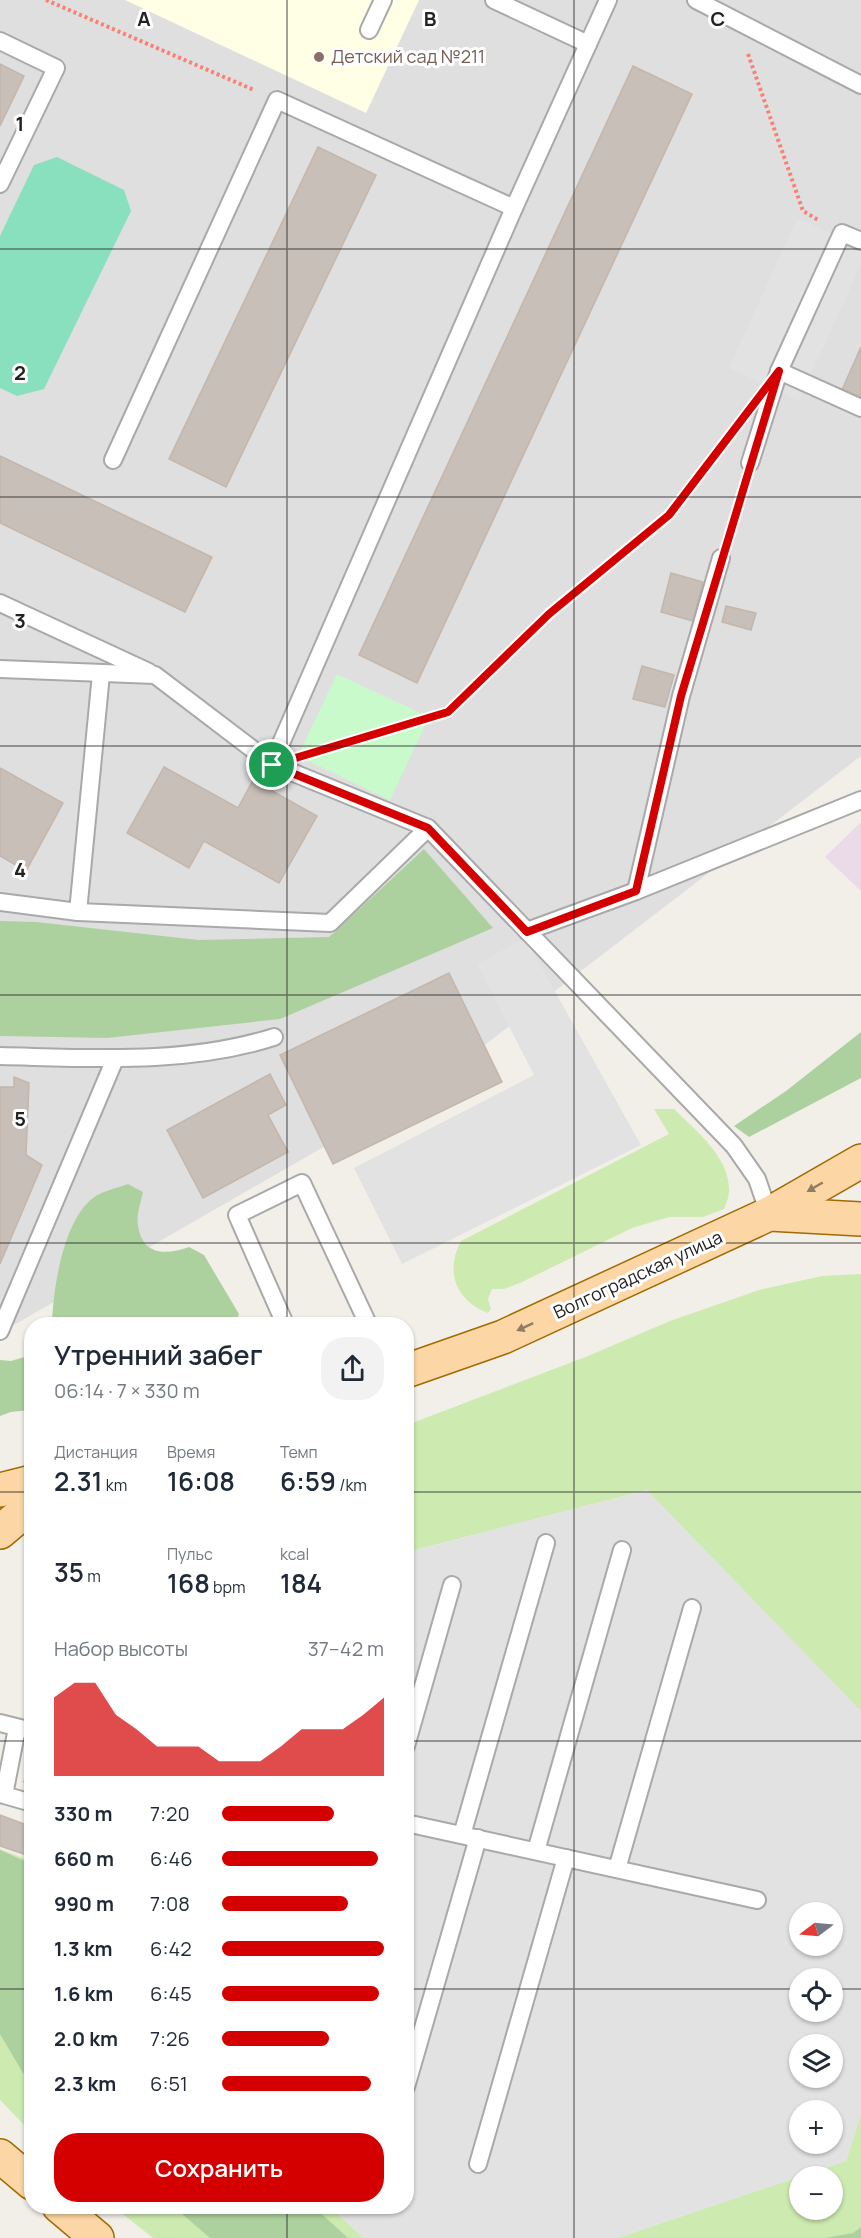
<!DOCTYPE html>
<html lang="ru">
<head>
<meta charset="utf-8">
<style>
	body { margin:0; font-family:Manrope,sans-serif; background:#f2f2f3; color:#1f2937; height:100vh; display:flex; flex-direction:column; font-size:22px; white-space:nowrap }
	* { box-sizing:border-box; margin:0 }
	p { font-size:20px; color:#747a83 }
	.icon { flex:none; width:33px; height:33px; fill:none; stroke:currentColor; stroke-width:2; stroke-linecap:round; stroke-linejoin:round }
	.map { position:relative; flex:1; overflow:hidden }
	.details { position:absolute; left:24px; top:1317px; width:390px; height:897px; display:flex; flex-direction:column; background:#fff; border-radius:24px; box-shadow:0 2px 4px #0004 }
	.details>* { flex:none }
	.needle { width:39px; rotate:254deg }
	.controls { position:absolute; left:789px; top:1902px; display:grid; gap:12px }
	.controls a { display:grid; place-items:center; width:54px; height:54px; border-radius:50%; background:#fff; box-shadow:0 2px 4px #0004; font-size:30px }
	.pin { position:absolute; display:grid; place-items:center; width:51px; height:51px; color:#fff; margin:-26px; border:3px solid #fff; border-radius:50%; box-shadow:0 2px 6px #0007 }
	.round { display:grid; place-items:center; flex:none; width:63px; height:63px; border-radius:24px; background:#f2f2f3 }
	.summary { display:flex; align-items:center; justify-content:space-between; height:102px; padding:0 30px }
	h1 { font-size:27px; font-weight:600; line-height:45px }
	.stats { display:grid; grid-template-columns:repeat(3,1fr); gap:9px; height:102px; padding:6px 30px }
	.stats div { display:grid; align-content:center }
	.stats b { font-size:26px; font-weight:600 }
	.stats small { font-size:16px; font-weight:400 }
	.stats p { font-size:16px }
	.chart { height:168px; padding:12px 30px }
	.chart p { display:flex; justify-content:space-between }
	.chart svg { width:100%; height:108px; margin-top:6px; fill:#d40000; opacity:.7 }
	.cta { display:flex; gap:12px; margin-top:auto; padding:12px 30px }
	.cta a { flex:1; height:69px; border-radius:24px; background:#d40000; color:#fff; font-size:24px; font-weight:600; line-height:69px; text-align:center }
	ul { padding:0 30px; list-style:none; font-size:20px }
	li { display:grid; grid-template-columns:96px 72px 1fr; align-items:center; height:45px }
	li i { height:15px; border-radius:8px; background:#d40000 }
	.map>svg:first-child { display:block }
	.residential { fill:#e0dfdf }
	.industrial { fill:#ebdbe8 }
	.education { fill:#ffffe5 }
	.grass { fill:#cdebb0; fill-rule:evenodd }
	.forest { fill:#add19e }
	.park { fill:#c8facc }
	.pitch { fill:#88e0be }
	.parking { fill:#e2e2e2; fill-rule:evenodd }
	.building { fill:#c7bfb8; stroke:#c4b6ab; stroke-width:1.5 }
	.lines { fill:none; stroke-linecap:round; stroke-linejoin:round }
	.service-casing { stroke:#a9a9a9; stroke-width:20 }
	.primary-casing { stroke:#a06b00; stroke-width:36 }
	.path { stroke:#fa8072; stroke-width:4; stroke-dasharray:3 3; stroke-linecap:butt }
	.service { stroke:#fff; stroke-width:16 }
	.primary { stroke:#fcd6a4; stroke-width:33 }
	.oneway { fill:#8f7c63 }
	.route-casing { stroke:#fff; stroke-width:12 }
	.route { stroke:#d40000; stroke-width:8 }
	.grid { fill:none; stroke:#222; stroke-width:1.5; stroke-opacity:0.55 }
	.education-dot { fill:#8d6e63; stroke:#fff; stroke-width:2 }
	.labels { text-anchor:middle; stroke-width:6; stroke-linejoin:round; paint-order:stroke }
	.education-label { font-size:18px; fill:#785e54; stroke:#fff; text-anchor:start }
	.street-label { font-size:18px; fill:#222; stroke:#fff }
	.grid-label { font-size:20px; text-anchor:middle; font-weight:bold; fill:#222; stroke:#fff; stroke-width:6; stroke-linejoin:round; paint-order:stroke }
</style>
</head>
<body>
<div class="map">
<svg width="861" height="2238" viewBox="0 0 861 2238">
	<rect width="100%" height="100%" fill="#f2efe9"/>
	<path class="residential" d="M0,0h861v756l-426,327 -435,250z"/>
	<path class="industrial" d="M861,822v69l-36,-34z"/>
	<path class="education" d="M125,0h294l-53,113z"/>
	<g class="grass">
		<path d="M654,1109h20c22,22 56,48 55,82 0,6 -3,13 -5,18l-21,8h-34l-37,11 -112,55 -16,6h-12l-4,10 3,10 -3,4c-33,-13 -43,-42 -27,-72l208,-107z"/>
		<path d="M861,1274v448l-214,-232 -240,62v-127l181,-69 82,-35 89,-31 63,-14z"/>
		<path d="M0,1849l31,12v271l-31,-32z"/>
		<path d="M861,2114v124h-244l229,-77zM800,2176h32v34h-32z"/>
		<path d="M114,2207h216l34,31h-211z"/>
	</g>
	<g class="forest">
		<path d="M424,849l69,79 -213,91 -173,19 -107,-2v-115l36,1 163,18 130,-3z"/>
		<path d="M861,1032v46l-112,59 -15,-11 52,-35z"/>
		<path d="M128,1184l15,8c-2,10 -7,23 -5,33 4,31 28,30 51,22l15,8 35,59 -3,10h-184c1,-35 11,-103 41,-126 9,-7 24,-10 35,-14z"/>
		<path d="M31,1355v55l-20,2 -11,4v-56l11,1z"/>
		<path d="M0,1850l31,14v217l-8,-8 -23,-39z"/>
		<path d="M174,2207h140l34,31h-138z"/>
		<path d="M861,2227v11h-36l28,-5z"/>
	</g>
	<path class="park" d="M337,674l92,43 -39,83 -92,-44z"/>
	<path class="pitch" d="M57,157l67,33 7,21 -87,178 -27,7 -17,-8v-152l34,-71z"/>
	<g class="parking">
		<path d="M797,218l64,29v17l-62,137 -70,-33z"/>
		<path d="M525,938l116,207 -239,119 -48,-96 180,-93 -57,-111z"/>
		<path d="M647,1490l214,221v403l-15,47 -229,77h-253l-34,-31 76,-1 1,-654zM800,1912h32v34h-32zM800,1978h32v34h-32zM800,2044h32v34h-32zM800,2110h32v34h-32z"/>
	</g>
	<g class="building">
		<path d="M0,64l24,12 -24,50z"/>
		<path d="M633,66l59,28 -275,589 -58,-28z"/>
		<path d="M318,147l58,28 -150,312 -57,-28z"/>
		<path d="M861,347v54l-20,-9z"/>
		<path d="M0,456l212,101 -27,55 -185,-89z"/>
		<path d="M671,573l32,9 -10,39 -32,-9z"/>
		<path d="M726,606l30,7 -5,17 -29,-8z"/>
		<path d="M642,666l32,9 -9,32 -32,-8z"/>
		<path d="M164,767l74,41 15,-28 64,36 -38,67 -75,-42 -15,27 -62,-35z"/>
		<path d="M0,768l63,35 -37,68 -26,-15z"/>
		<path d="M449,973l53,109 -169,82 -53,-109z"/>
		<path d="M270,1074l16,31 -18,10 20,37 -85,46 -36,-68z"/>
		<path d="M14,1077l15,6 -3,72 16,10 -42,99v-177h14z"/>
		<path d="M32,1755v29l-8,-2z"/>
		<path d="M0,1815l32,12v30l-32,-11z"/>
	</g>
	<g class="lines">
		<g class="service-casing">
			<g id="service">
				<path d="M494,0l94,44"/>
				<path d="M696,0l165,85"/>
				<path d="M369,30l14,-30"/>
				<path d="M0,41l56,27 -56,116"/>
				<path d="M779,371l82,37"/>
				<path d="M113,460l164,-360 237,108"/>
				<path d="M750,463l29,-92 63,-138 19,8"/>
				<path d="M0,603l149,69"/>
				<path d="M0,669l155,6 117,89 156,64 306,318 23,33 12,35"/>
				<path d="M272,764l242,-556 94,-208"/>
				<path d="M636,891l45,-195 40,-138"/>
				<path d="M0,902l78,10 252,11 98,-95"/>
				<path d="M78,912l23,-238"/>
				<path d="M527,931l109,-40 225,-91"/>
				<path d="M0,1056c91,2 186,9 274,-19"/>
				<path d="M285,1324l-48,-109 65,-32 66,141"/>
				<path d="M0,1331l115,-272"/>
				<path d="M0,1723l32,8"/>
				<path d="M17,1728l-13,67 28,8"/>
				<path d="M406,1746l46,-161"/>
				<path d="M406,1823l351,77"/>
				<path d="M462,1835l84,-292"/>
				<path d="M536,1851l86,-301"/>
				<path d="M617,1869l75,-261"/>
				<path d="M406,2087l72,-249"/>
				<path d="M478,2164l88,-306"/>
			</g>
		</g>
		<g class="primary-casing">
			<g id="primary">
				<path d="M769,1214l92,5"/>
				<path d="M406,1371l97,-34 266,-123 92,-53"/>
				<path d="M0,1490l32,-8"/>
				<path d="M0,1532l32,-27"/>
				<path d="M0,2156l32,27"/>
				<path d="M59,2206l38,32"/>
			</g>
		</g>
		<g class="path">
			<path d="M46,0l208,90"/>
			<path d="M748,54l55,157 17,10"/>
			<path d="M729,535l15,-50"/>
			<path d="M311,752l137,-40 101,-98 120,-99 62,-82"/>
		</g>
		<use href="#service" class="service"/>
		<use href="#primary" class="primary"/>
	</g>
	<defs><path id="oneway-solid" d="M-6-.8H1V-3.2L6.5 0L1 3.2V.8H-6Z" transform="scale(1.5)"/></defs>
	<g class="oneway">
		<use href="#oneway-solid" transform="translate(815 1187) rotate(150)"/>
		<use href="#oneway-solid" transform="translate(525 1327) rotate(155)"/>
	</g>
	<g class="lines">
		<g class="route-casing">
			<path id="route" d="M779,371l-98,325 -45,195 -109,41 -99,-104 -156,-63 176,-53 101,-98 120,-99z"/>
		</g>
		<use href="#route" class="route"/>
	</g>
	<path class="grid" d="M287,0v1324M574,0v2238M0,249h861M0,497h861M0,746h861M0,995h861M0,1243h861M0,1492h32M406,1492h455M0,1741h32M406,1741h455M0,1989h32M406,1989h394M832,1989h29M287,2206v32"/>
	<circle class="education-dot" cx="319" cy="57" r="6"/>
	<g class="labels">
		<g class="education-label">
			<text x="331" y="63">Детский сад №211</text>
		</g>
		<g class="street-label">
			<text transform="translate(638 1275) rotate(-25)" y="6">Волгоградская улица</text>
		</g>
	</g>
	<g class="grid-label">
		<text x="144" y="26">A</text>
		<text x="430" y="26">B</text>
		<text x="718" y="26">C</text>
		<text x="20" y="131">1</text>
		<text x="20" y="380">2</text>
		<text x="20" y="628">3</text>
		<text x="20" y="877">4</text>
		<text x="20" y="1126">5</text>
	</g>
</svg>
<div class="controls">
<a><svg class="needle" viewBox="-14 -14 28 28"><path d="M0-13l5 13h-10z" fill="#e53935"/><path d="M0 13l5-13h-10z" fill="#747a83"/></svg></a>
<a><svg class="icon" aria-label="locate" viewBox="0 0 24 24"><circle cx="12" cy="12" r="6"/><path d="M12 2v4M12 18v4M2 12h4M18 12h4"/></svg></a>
<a><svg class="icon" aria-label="layers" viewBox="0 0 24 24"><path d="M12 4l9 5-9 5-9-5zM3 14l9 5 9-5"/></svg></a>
<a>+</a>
<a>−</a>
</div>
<div class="pin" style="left:272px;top:765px;background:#1e9e55"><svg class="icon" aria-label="arrive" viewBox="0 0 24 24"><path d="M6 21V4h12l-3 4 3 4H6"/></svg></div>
<section class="details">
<div class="summary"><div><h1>Утренний забег</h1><p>06:14 · 7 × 330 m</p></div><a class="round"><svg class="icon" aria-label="share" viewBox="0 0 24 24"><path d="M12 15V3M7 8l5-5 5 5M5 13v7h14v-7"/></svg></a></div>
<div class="stats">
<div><p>Дистанция</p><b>2.31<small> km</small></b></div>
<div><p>Время</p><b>16:08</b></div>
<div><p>Темп</p><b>6:59<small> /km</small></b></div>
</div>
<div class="stats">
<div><b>35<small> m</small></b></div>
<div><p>Пульс</p><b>168<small> bpm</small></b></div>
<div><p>kcal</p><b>184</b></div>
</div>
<div class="chart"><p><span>Набор высоты</span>37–42 m</p>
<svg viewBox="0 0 160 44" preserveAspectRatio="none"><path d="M0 44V12L10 6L20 6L30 19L40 25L50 32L60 32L70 32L80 38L90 38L100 38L110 32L120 25L130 25L140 25L150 19L160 12V44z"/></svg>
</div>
<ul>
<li><b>330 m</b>7:20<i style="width:69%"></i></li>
<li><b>660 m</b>6:46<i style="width:96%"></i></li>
<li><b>990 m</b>7:08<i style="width:78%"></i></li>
<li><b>1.3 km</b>6:42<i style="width:100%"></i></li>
<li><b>1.6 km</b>6:45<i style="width:97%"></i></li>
<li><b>2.0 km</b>7:26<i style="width:66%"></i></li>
<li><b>2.3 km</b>6:51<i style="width:92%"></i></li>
</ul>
<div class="cta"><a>Сохранить</a></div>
</section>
</div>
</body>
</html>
